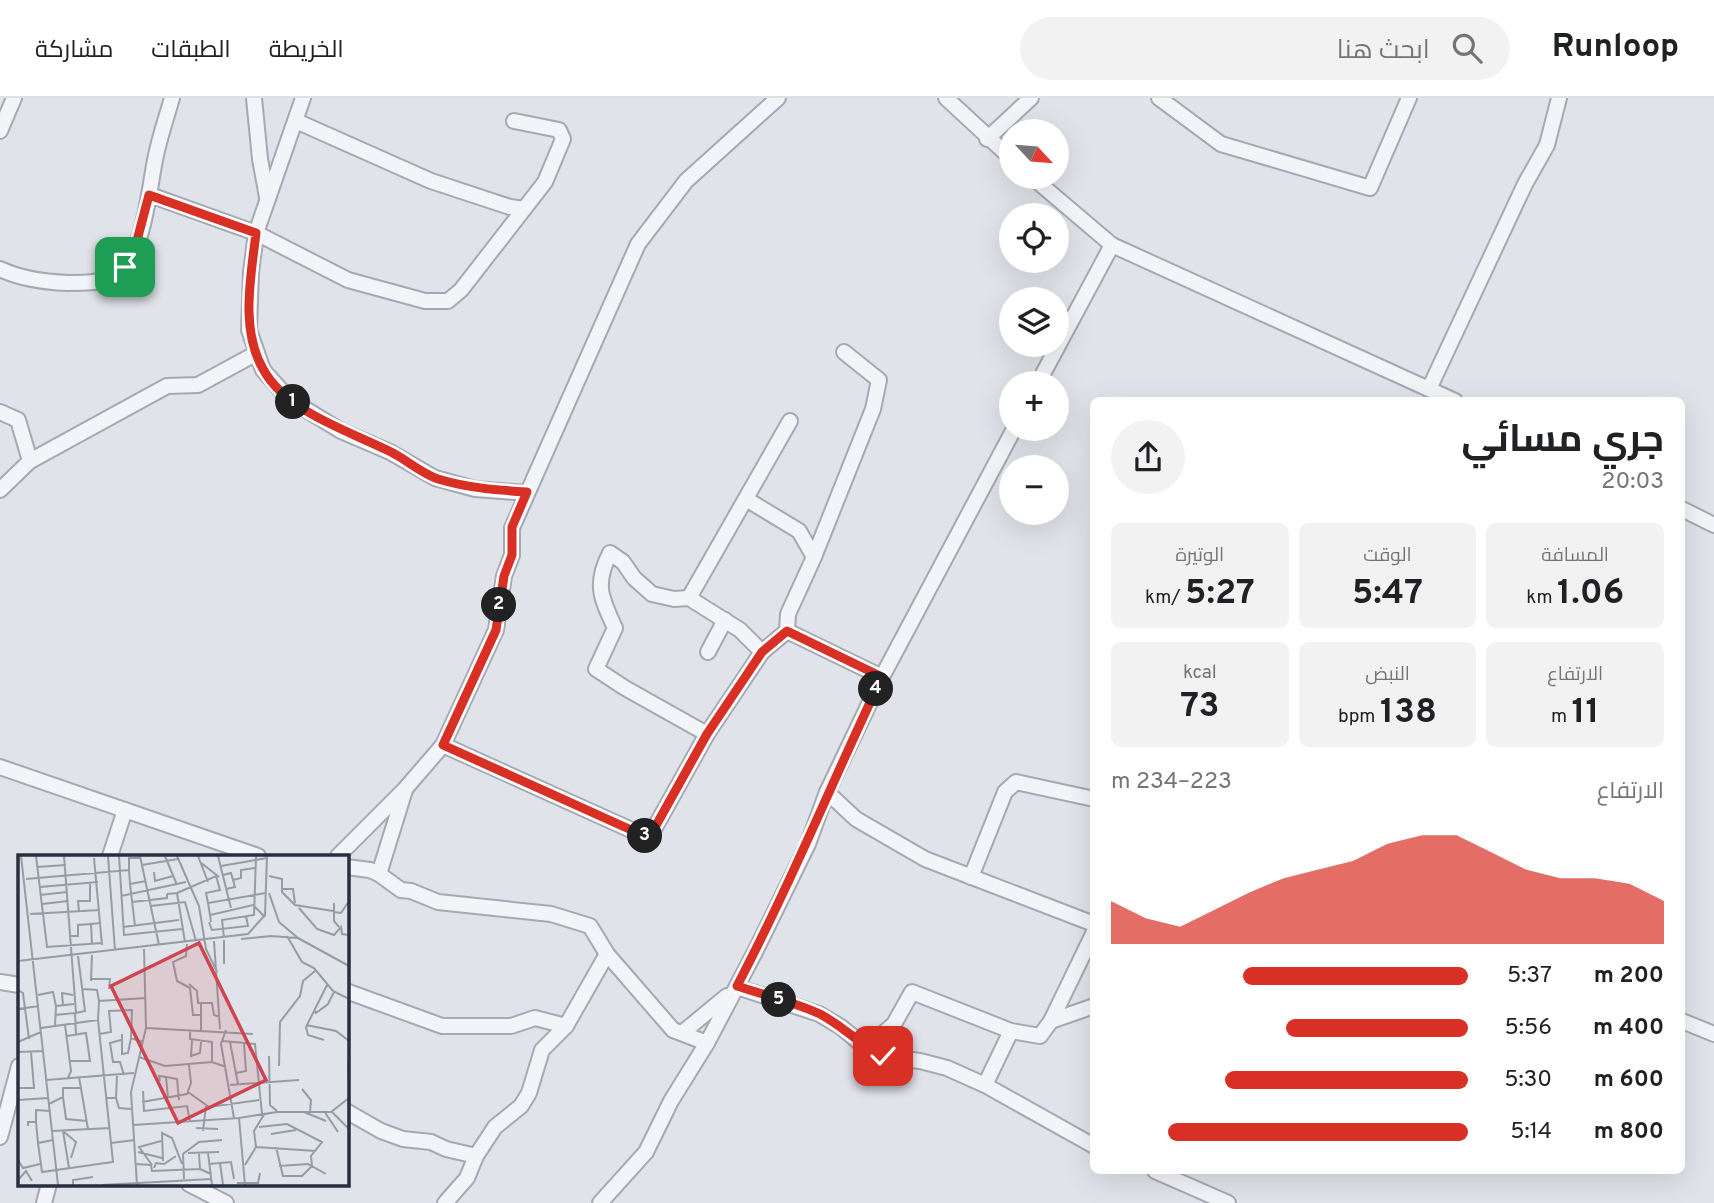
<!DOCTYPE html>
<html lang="ar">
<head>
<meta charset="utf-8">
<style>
	body { margin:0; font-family:Overpass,Cairo,sans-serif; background:#f2f2f2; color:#202124; direction:rtl; height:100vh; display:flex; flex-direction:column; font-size:26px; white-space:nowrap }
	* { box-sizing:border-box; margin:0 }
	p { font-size:23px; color:#757577 }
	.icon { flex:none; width:38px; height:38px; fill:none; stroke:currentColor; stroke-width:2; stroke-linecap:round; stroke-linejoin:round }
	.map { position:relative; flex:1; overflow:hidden; direction:ltr }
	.sheet { position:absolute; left:1090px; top:299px; width:595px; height:777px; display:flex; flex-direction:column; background:#fff; border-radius:10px; box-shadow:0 7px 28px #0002; direction:rtl }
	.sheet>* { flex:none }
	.needle { width:46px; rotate:116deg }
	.tools { position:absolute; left:999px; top:21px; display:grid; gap:14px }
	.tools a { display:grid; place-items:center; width:70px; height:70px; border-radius:50%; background:#fff; box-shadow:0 7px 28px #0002; font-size:35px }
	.pin { position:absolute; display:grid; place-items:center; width:60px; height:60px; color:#fff; margin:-30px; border-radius:14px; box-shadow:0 4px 10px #0006 }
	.km { position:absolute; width:35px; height:35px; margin:-18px; border-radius:50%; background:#222; color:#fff; font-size:19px; line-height:35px; text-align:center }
	.round { display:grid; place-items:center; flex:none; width:74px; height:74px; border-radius:37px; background:#f2f2f2 }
	.overview { display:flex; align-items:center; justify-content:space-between; height:119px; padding:0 21px }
	h1 { font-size:38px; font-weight:700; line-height:52px }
	.figures { display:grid; grid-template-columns:repeat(3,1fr); gap:10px; height:119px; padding:7px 21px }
	.figures div { display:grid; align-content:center; border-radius:10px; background:#f2f2f2; text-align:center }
	.figures b { font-size:35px; font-weight:700 }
	.figures small { font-size:19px; font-weight:400 }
	.figures p { font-size:19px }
	.chart { height:196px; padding:14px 21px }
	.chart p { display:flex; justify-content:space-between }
	.chart svg { width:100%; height:126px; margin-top:7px; fill:#d93025; opacity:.7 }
	ul { padding:0 21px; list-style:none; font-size:23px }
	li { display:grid; grid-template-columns:112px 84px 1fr; align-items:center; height:52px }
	li i { height:18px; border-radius:9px; background:#d93025 }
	header { display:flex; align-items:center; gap:42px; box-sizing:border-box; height:98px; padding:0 35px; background:#fff; border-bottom:2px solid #e0e0e0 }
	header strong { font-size:33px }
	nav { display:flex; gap:38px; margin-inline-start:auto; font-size:24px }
	.search { width:490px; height:63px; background:#f2f2f2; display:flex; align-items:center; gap:18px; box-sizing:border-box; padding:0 24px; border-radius:38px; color:#757577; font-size:26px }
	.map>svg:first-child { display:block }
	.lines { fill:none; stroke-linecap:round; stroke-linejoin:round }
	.minor-casing { stroke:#a5a9b3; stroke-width:18 }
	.minor { stroke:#f3f4f7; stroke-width:14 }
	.route-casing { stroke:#fff; stroke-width:14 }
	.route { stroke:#d93025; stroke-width:9 }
	.inset-road { fill:none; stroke:#969ba5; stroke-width:2 }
	.view { fill:#cf444f; fill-opacity:0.15; stroke:#cf444f; stroke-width:3.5 }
	.inset-edge { fill:none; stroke:#282f40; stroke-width:3.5 }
</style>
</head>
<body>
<header>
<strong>Runloop</strong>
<div class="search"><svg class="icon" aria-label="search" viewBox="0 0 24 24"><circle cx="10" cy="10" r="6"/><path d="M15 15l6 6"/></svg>ابحث هنا</div>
<nav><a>الخريطة</a><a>الطبقات</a><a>مشاركة</a></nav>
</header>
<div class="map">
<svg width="1714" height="1105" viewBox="0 0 1714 1105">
	<rect width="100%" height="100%" fill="#e0e3e9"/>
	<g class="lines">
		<g class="minor-casing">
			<g id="minor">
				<path d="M254,0l6,61 7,38"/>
				<path d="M303,0l-47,135 -5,39 -2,58 14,40 26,29 52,32 49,21 45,26 40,11 52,4"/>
				<path d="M946,0l66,61"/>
				<path d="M1159,0l62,46 149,44 39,-90"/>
				<path d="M296,23l135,60 79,26 14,2 21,-27 18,-43 -4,-9 -45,-9"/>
				<path d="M0,33l14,-33"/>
				<path d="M987,41l44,-41"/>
				<path d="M1032,79l80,68 343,156"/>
				<path d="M150,97l106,38 92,47 77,21h23l13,-11 63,-81"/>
				<path d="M0,171c21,10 44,13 68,14 14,0 36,0 48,-7 27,-17 33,-86 39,-116 4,-21 11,-41 17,-62"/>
				<path d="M1038,285l74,-138"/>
				<path d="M1429,291l96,-205 22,-39 12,-47"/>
				<path d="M0,314l18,8 12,41"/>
				<path d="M0,392l30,-29 137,-75 31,-1 59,-32"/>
				<path d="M746,401l53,32 15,26 -26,57 -1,17"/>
				<path d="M1682,411l32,16"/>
				<path d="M814,459l59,-148 6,-29 -35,-28"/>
				<path d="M689,500l101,-177"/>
				<path d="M708,554l17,-32"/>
				<path d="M707,636l-82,-46 -29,-19 19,-41c-14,-30 -21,-44 -5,-75l13,9 11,16 18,16 22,5 15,-1 51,32 22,22"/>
				<path d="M443,647l206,93 58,-104 55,-82 25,-21 95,46"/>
				<path d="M0,669l258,89"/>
				<path d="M827,694l29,27 69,40 169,65"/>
				<path d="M110,758l15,-46"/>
				<path d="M338,758l67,-67 38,-44 53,-115 8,-54 8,-21v-27l126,-284 48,-63 92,-83"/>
				<path d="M346,769l24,3 9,4 22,16 10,1 27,11 113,12 39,12 17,28 66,76 34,13"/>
				<path d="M379,776l26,-84"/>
				<path d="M971,779l34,-85 11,-10 78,17"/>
				<path d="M0,884l19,3"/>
				<path d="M737,889l82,27 22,13 25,21 17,8 37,5 27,7 38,17 109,61"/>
				<path d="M346,893l96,35h69l24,-8 31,8"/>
				<path d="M1051,923l43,-15"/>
				<path d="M1682,923l32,13"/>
				<path d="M682,935l45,-37"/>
				<path d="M866,950l28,-24 18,-32 99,39 29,5 11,-15 43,-89"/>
				<path d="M985,987l26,-54"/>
				<path d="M346,1013l35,20 22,8 28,3 15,7 30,7"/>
				<path d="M0,1039l19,-71"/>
				<path d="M1155,1073l73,32"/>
				<path d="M189,1086l37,19"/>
				<path d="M44,1105l5,-19"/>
				<path d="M445,1105l22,-25 9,-22 19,-29 26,-21 8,-13 13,-43 24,-24 41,-72"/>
				<path d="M600,1105l46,-51 25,-51 36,-58 48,-91 53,-108 19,-52 55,-115 132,-248"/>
			</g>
		</g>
		<use href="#minor" class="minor"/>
	</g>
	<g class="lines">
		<g class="route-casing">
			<path id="route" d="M125,169l10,-19 14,-53 107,38c-5,43 -16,96 7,136 24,44 87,62 128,83 16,8 30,21 47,27 30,9 58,11 89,13l-15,35v28l-8,21 -8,54 -53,115 206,93 58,-104 55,-82 25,-21 95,46c-49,103 -92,208 -145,309 27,9 57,16 83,28 23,12 40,31 63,42"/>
		</g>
		<use href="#route" class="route"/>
	</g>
	<g transform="translate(18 757)">
		<rect width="331" height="331" fill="#e0e3e9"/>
		<path class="inset-road" d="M3,1l37,329M18,1l11,91 55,-4M46,1l12,157 9,-2 -7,-55M90,1l7,94M101,1l5,79 58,-6M122,1l19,89M147,1l12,29M159,1l22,50 7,43 11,23M180,1l10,26M200,1l13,52M76,3l8,87M182,7l19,15M124,10l36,-6M203,11l46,-8M19,12l29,-2M111,15v-12h12M136,17l1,9 18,-5M205,20l8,-2 4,14 -9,2M251,21l13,3v13l13,13 38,6M8,24l103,-9 1,14M215,25l8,-2v-8l14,-2M22,32l58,-5M265,34h10l2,14M159,38l39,-17 4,14 -14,3 2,10M251,38l10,29M149,39l10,-1 8,49M22,40l27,-3M103,41l65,-14M114,47l35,-4v-4M316,48v18l5,6M24,49l26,-3M133,51l34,-4 11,39M281,53l18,21 17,6 7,-8 1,7 7,1M61,56l-1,-10h12v-18M316,57l7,1 8,-12M12,59l70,-4M192,60l-2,-12 58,-10M191,67l3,8 36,-4 -2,-10M193,67l-1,-7 43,-10 12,12M117,71l-5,-42 16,-3M105,72l56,-7M52,81h8v-11l13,-1M253,81l27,2 -19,-16M269,81l15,26 12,6 19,23 16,8M206,83l-2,-18 32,-5 2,-59M280,83l51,28M223,84l30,-3M206,85v24M196,86l6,88M74,89l-1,-20 10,-1M169,89l-1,12 -13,6 4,19 13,7 3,27h9M0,106l230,-27 17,-19 2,-59M74,124h18l-1,10M73,126l1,-26M171,129l8,7 1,12h14l2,12 6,2M65,134l14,1 2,11M0,135l5,3 6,46M20,140l15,-3 3,14M45,150l-1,-12 11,2M0,154l21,-3M296,154l2,4 12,-9 6,-12M37,160l20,-2 1,22M80,165l1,-19 47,-3M47,170l6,46 -3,7M288,170l30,6 13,10M37,171l1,-20 18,-2M128,173l107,6M172,175v9l22,3v20M183,175v-27M208,175l-5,14 13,74M81,179l12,-2 -2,-21 23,-1 -1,28M104,179v20l6,-1 3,-15 12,4M49,181l19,-3 4,28h-20M103,185l-11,3 3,19h7l4,13M174,185l-1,16 9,-3 1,-11M306,185l-16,-5 -2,-8 21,-42M205,186l32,3 7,70M0,187l23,-10M212,187l8,42M0,197l25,-1M251,201l1,49 7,6M121,202l26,9 47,-4 14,5M330,206l1,23M261,211l1,-44 20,-26 3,-15 12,-10M218,218l10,-2 -2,-27M61,222l9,52M148,222l11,2 2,21M28,225l88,-7M142,226l-1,-5 7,1 2,21M212,230l69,-5M0,233h16l-3,-36M284,234l9,11 -1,12M125,236l1,20 43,-5 3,15M170,237l21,15 50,-7M45,242l3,22 21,2M89,243h9l3,10 12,1M98,243l1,-22M0,245l30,-2M124,247l45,-8 4,-11 -2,-18M31,249l14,-7v-9h17M306,256l14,21M286,257l22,9M314,257l17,17M221,263l38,-6h54l18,-14M18,267l2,21 15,-3M115,270l106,-7 6,67M10,271v-4h8v-12l14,1M241,272l28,-3 35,18 -11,14 1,10M178,273l22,1M34,276l58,-3M45,276l6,37M45,276l13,11 -5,16M185,276l3,-25M253,279l25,-4M20,288l4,29 71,-10 -15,-142 -57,8M93,288l24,-3M238,292l60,4M238,292l-2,-16 11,-18M258,292l7,29h19l10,-10M120,297l24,6M170,298l31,-1M190,298l4,32M181,299l1,15 11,5M0,305l5,8 17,-4M145,306l-1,-28 10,5 10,26M202,308l3,22M118,309l15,1 1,6 48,-2M191,309l22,-2 3,17M134,310l-13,-18 22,-6M227,310l11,-18M261,311l29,-2 18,10M136,313l2,-5 8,1 12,-8M166,324l-1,-25 16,-12 23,-2M0,325l8,-9 6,10M219,328h21l2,-10M55,330v-5l20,-3M84,330l109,-6M119,330l-6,-93 15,-64 -2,-79"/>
		<path class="view" d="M181,88l67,137 -88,43 -67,-137z"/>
		<rect width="331" height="331" class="inset-edge"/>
	</g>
</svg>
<div class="tools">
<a><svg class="needle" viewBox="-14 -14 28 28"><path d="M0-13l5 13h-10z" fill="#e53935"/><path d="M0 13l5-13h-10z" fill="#757577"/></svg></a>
<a><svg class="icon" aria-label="locate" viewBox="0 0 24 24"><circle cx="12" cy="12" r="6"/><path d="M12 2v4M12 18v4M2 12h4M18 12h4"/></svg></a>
<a><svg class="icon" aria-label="layers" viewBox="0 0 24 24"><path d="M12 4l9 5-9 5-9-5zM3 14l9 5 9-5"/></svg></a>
<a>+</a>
<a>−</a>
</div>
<div class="pin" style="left:125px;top:169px;background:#1e9e55"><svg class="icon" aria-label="arrive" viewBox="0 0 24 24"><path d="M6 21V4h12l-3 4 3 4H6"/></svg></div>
<div class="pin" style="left:883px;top:958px;background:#d93025"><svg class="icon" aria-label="check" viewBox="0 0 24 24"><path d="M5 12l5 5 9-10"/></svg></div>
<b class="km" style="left:293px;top:304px">1</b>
<b class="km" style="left:499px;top:507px">2</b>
<b class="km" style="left:645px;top:738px">3</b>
<b class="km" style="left:876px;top:591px">4</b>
<b class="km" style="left:779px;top:902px">5</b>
<section class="sheet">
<div class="overview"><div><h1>جري مسائي</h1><p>20:03</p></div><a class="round"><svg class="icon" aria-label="share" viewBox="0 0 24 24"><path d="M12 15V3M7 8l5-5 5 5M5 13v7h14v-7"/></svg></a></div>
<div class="figures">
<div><p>المسافة</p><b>1.06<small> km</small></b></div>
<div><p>الوقت</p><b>5:47</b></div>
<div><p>الوتيرة</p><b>5:27<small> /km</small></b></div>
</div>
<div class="figures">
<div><p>الارتفاع</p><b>11<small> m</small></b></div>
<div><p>النبض</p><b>138<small> bpm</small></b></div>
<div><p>kcal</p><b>73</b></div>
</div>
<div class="chart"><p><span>الارتفاع</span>223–234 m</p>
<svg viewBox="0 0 160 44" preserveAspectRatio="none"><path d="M0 44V29L10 35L20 38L30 32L40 26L50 21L60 18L70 15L80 9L90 6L100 6L110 12L120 18L130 21L140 21L150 23L160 29V44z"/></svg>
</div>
<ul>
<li><b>200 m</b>5:37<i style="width:63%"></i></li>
<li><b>400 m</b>5:56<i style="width:51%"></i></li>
<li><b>600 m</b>5:30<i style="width:68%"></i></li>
<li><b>800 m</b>5:14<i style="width:84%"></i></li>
</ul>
</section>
</div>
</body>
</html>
